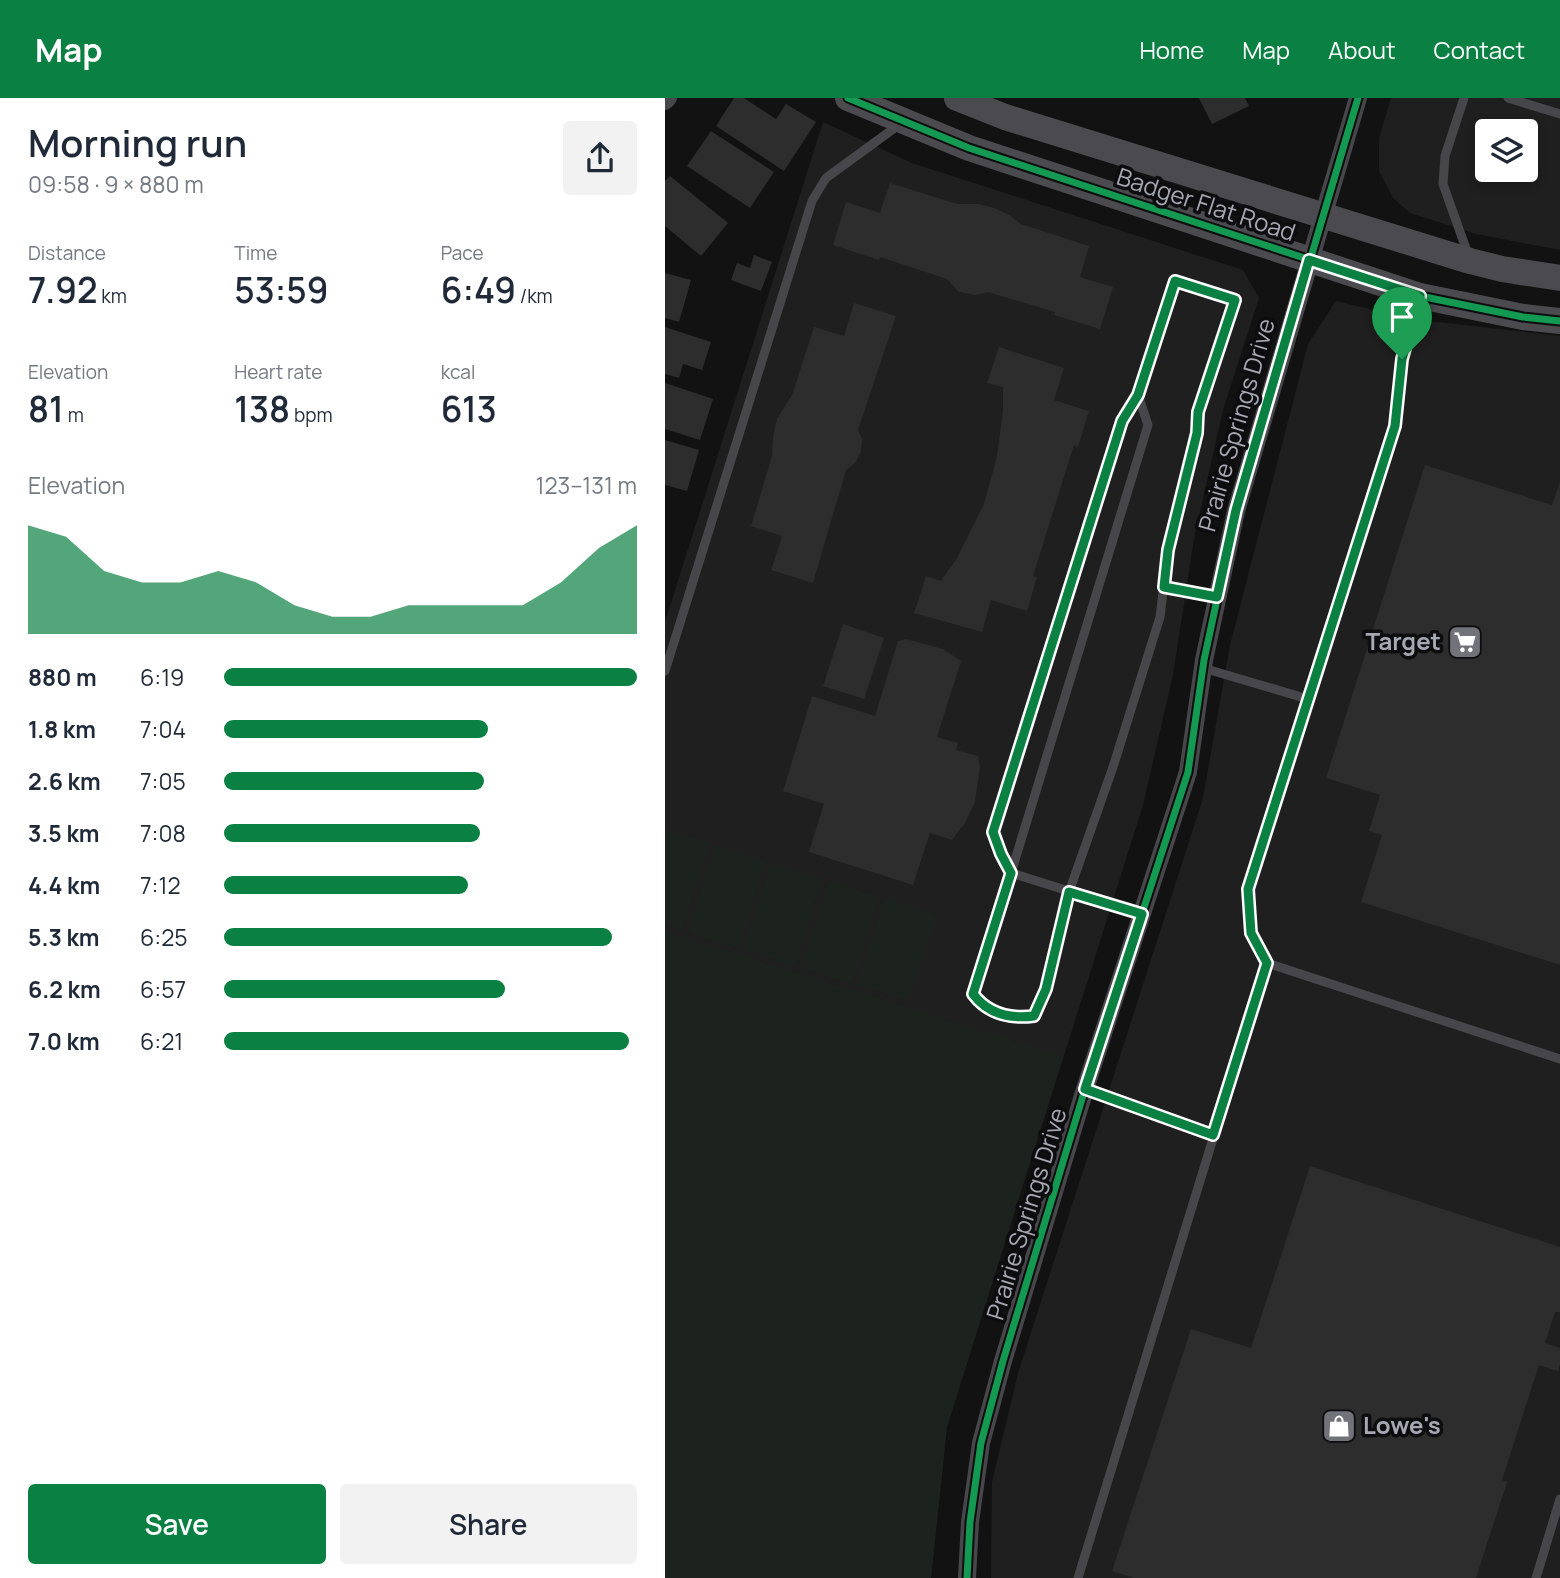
<!DOCTYPE html>
<html lang="en">
<head>
<meta charset="utf-8">
<style>
	body { margin:0; font-family:Manrope,sans-serif; background:#f2f2f3; color:#1f2937; height:100vh; display:flex; flex-direction:column; font-size:26px; white-space:nowrap }
	* { box-sizing:border-box; margin:0 }
	p { font-size:23px; color:#747a83 }
	.icon { flex:none; width:38px; height:38px; fill:none; stroke:currentColor; stroke-width:2; stroke-linecap:round; stroke-linejoin:round }
	.map { position:relative; flex:1; overflow:hidden }
	.panel { display:flex; flex-direction:column; background:#fff; width:665px }
	.panel>* { flex:none }
	.buttons { position:absolute; left:810px; top:21px; display:grid; gap:14px }
	.buttons a { display:grid; place-items:center; width:63px; height:63px; border-radius:7px; background:#fff; box-shadow:0 4px 10px #0003; font-size:35px }
	.pin { position:absolute; display:grid; place-items:center; width:60px; height:60px; color:#fff; margin:-72px -30px; border-radius:50% 50% 50% 0; rotate:-45deg; box-shadow:0 0 7px #0007 }
	.pin .icon { rotate:45deg }
	.round { display:grid; place-items:center; flex:none; width:74px; height:74px; border-radius:7px; background:#f2f2f3 }
	.headline { display:flex; align-items:center; justify-content:space-between; height:119px; padding:0 28px }
	h1 { font-size:38px; font-weight:600; line-height:52px }
	.stats { display:grid; grid-template-columns:repeat(3,1fr); gap:10px; height:119px; padding:7px 28px }
	.stats div { display:grid; align-content:center }
	.stats b { font-size:35px; font-weight:600 }
	.stats small { font-size:19px; font-weight:400 }
	.stats p { font-size:19px }
	.chart { height:196px; padding:14px 28px }
	.chart p { display:flex; justify-content:space-between }
	.chart svg { width:100%; height:126px; margin-top:7px; fill:#0b8043; opacity:.7 }
	.action { display:flex; gap:14px; margin-top:auto; padding:14px 28px }
	.action a { flex:1; height:80px; border-radius:7px; background:#0b8043; color:#fff; font-size:28px; font-weight:600; line-height:80px; text-align:center }
	.action a+a { background:#f2f2f3; color:#1f2937 }
	ul { padding:0 28px; list-style:none; font-size:23px }
	li { display:grid; grid-template-columns:112px 84px 1fr; align-items:center; height:52px }
	li i { height:18px; border-radius:9px; background:#0b8043 }
	header { display:flex; align-items:center; gap:42px; box-sizing:border-box; height:98px; padding:0 35px; background:#0b8043; color:#fff }
	header strong { font-size:33px }
	nav { display:flex; gap:38px; margin-inline-start:auto; font-size:24px }
	main { display:flex; flex:1; min-height:0 }
	.map>svg:first-child { display:block }
	.built { fill:#1f1f20; fill-rule:evenodd }
	.green { fill:#1c221d }
	.building { fill:#2d2d2e }
	.lines { fill:none; stroke-linecap:round; stroke-linejoin:round }
	.lane { stroke:#47474b; stroke-width:9 }
	.street { stroke:#47474b; stroke-width:18 }
	.secondary { stroke:#4b4b4f; stroke-width:26 }
	.cycleway-casing { stroke:#0d0c0e; stroke-width:11 }
	.cycleway { stroke:#139951; stroke-width:7 }
	.route-casing { stroke:#fff; stroke-width:14 }
	.route { stroke:#0b8043; stroke-width:9 }
	.labels { text-anchor:middle; stroke-width:7; stroke-linejoin:round; paint-order:stroke }
	.street-label { font-size:24px; fill:#a5a7b2; stroke:#0d0c0e }
	.poi-label { font-size:24px; font-weight:bold; fill:#a5a7b2; stroke:#0d0c0e; text-anchor:end }
</style>
</head>
<body>
<header>
<strong>Map</strong>
<nav><a>Home</a><a>Map</a><a>About</a><a>Contact</a></nav>
</header>
<main>
<section class="panel">
<div class="headline"><div><h1>Morning run</h1><p>09:58 · 9 × 880 m</p></div><a class="round"><svg class="icon" aria-label="share" viewBox="0 0 24 24"><path d="M12 15V3M7 8l5-5 5 5M5 13v7h14v-7"/></svg></a></div>
<div class="stats">
<div><p>Distance</p><b>7.92<small> km</small></b></div>
<div><p>Time</p><b>53:59</b></div>
<div><p>Pace</p><b>6:49<small> /km</small></b></div>
</div>
<div class="stats">
<div><p>Elevation</p><b>81<small> m</small></b></div>
<div><p>Heart rate</p><b>138<small> bpm</small></b></div>
<div><p>kcal</p><b>613</b></div>
</div>
<div class="chart"><p><span>Elevation</span>123–131 m</p>
<svg viewBox="0 0 160 44" preserveAspectRatio="none"><path d="M0 44V6L10 10L20 22L30 26L40 26L50 22L60 26L70 34L80 38L90 38L100 34L110 34L120 34L130 34L140 26L150 14L160 6V44z"/></svg>
</div>
<ul>
<li><b>880 m</b>6:19<i style="width:100%"></i></li>
<li><b>1.8 km</b>7:04<i style="width:64%"></i></li>
<li><b>2.6 km</b>7:05<i style="width:63%"></i></li>
<li><b>3.5 km</b>7:08<i style="width:62%"></i></li>
<li><b>4.4 km</b>7:12<i style="width:59%"></i></li>
<li><b>5.3 km</b>6:25<i style="width:94%"></i></li>
<li><b>6.2 km</b>6:57<i style="width:68%"></i></li>
<li><b>7.0 km</b>6:21<i style="width:98%"></i></li>
</ul>
<div class="action"><a>Save</a><a>Share</a></div>
</section>
<div class="map">
<svg width="895" height="1480" viewBox="0 0 895 1480">
	<rect width="100%" height="100%" fill="#121212"/>
	<g class="built">
		<path d="M726,0h169v152l-84,-16 -66,-21 -17,-15 -14,-27v-33zM822,33h39v39h-39z"/>
		<path d="M158,24l89,41 331,107 16,28 -36,112 -29,129 -21,136 -30,130 -196,622 -16,151h-266v-956z"/>
		<path d="M671,203l75,18 149,17v1242h-569l1,-96 26,-109 185,-575 27,-153 78,-301z"/>
	</g>
	<g class="green">
		<path d="M0,731l44,14 -27,87 -17,-5z"/>
		<path d="M50,747l50,16 -26,87 -51,-16z"/>
		<path d="M106,765l51,16 -27,87 -51,-16z"/>
		<path d="M164,783l50,16 -27,87 -50,-16z"/>
		<path d="M220,800l51,16 -28,87 -50,-16z"/>
		<path d="M0,834l398,124 -116,371 -16,151h-266z"/>
	</g>
	<g class="building">
		<path d="M69,0h10l32,21 10,-15 30,18 -32,49 -68,-45z"/>
		<path d="M534,0h46l4,8 -37,18z"/>
		<path d="M46,33l63,41 -24,36 -63,-42z"/>
		<path d="M5,78l58,47 -27,33 -36,-30v-45z"/>
		<path d="M225,85l67,21h22l15,4 15,7 12,9 68,22 -9,31 33,10 -13,42 -46,-14 1,-3 -67,-20 -12,3 -12,-2 -6,-2 -11,-12 -67,-22 -1,3 -46,-15 13,-43 34,11z"/>
		<path d="M89,157l18,7 -11,29 -30,-11 6,-17 13,5z"/>
		<path d="M0,175l26,7 -12,42 -14,-4z"/>
		<path d="M189,205l42,13 -38,114 4,9 -1,12 -5,11 -10,8 -33,113 -42,-13 11,-34 -31,-10 21,-70 1,-20 4,-17 15,-24 22,-68 30,9z"/>
		<path d="M0,229l46,15 -9,28 -19,-6 -4,14 -14,-4z"/>
		<path d="M334,249l65,21 -10,32 35,11 -11,36 -4,-2 -41,131 4,1 -10,34 -36,-11 -9,32 -68,-19 12,-37 15,5 16,-23 27,-54 13,-48 6,-45v-24l-16,-4z"/>
		<path d="M0,285l48,16 -13,41 -35,-11z"/>
		<path d="M0,342l34,10 -12,41 -22,-6z"/>
		<path d="M760,367l127,40 8,-23v483l-199,-63 21,-67 -13,-4 11,-36 -54,-17z"/>
		<path d="M178,526l41,14 -20,61 -41,-13z"/>
		<path d="M241,541l37,10 18,12 -24,76 21,6 -2,7 22,6 2,11 -5,35 -10,21 -13,17 -22,-7 -17,52 -104,-33 15,-48 -41,-13 29,-95 63,20 23,-75z"/>
		<path d="M645,1068l250,81v65h-5l-10,31 15,5v17l-2,6 -19,-6 -37,115 5,2 -31,96h-342l-22,-7 79,-242 60,19z"/>
	</g>
	<g class="lines">
		<g class="lane">
			<path d="M799,0l-19,58 -2,28 26,73"/>
			<path d="M843,0l52,16"/>
			<path d="M755,201l-18,60 -7,67 -147,463 3,44 16,30 293,96"/>
			<path d="M473,297l-16,26 -128,411 7,22 10,19 -38,121c15,20 37,25 61,22l12,-27 23,-97 44,-125 47,-150 8,-67 29,-117 1,-21 37,-112 -60,-19 -37,114 10,30 -137,448 131,41"/>
			<path d="M499,489l53,10"/>
			<path d="M538,570l105,31"/>
			<path d="M0,573l147,-470 14,-23 74,-54"/>
			<path d="M420,991l127,46"/>
			<path d="M413,1480l189,-615"/>
			<path d="M871,1480l24,-79"/>
		</g>
		<g class="street">
			<path d="M0,3l3,-3"/>
			<path d="M302,1480l3,-56 11,-79 22,-82 82,-272 103,-317 16,-112 32,-149 122,-413"/>
		</g>
		<g class="secondary">
			<path d="M183,0l121,50 451,148 103,21 37,4"/>
			<path d="M292,0l48,19 465,144 32,8 58,9"/>
		</g>
		<g class="cycleway-casing">
			<g id="cycleway">
				<path d="M183,0l121,50 451,148 103,21 37,4"/>
				<path d="M302,1480l3,-56 11,-79 22,-82 82,-272 103,-317 16,-112 32,-149 122,-413"/>
			</g>
		</g>
		<use href="#cycleway" class="cycleway"/>
	</g>
	<g class="lines">
		<g class="route-casing">
			<path id="route" d="M644,162l111,36 -18,63 -7,67 -147,463 3,44 16,30 -54,172 -128,-46 57,-175 -73,-22 -23,97 -12,27c-24,3 -46,-2 -61,-22l38,-121 -10,-19 -8,-22 129,-411 16,-26 37,-114 60,19 -37,112 -1,21 -29,117 -4,37 53,10 19,-87z"/>
		</g>
		<use href="#route" class="route"/>
	</g>
	<defs>
		<g id="supermarket-square" transform="scale(1.75)"><rect x="-9" y="-9" width="18" height="18" rx="4" fill="#72737a" stroke="#0d0c0e"/><path d="M-6-5.5h2.5l.6 2H6L4.5 2H-2.5L-4.4-4H-6ZM-1.5 3.2a1.3 1.3 0 1 0 .1 0ZM3 3.2a1.3 1.3 0 1 0 .1 0Z" fill="#fff"/></g>
		<g id="shop-square" transform="scale(1.75)"><rect x="-9" y="-9" width="18" height="18" rx="4" fill="#72737a" stroke="#0d0c0e"/><path d="M-5-2.5h2.3a2.7 3.5 0 0 1 5.4 0H5L5.5 6h-11ZM-1.5-2.5h3a1.5 2.3 0 0 0-3 0Z" fill="#fff"/></g>
	</defs>
	<g fill-rule="evenodd">
		<use href="#supermarket-square" x="800" y="544"/>
		<use href="#shop-square" x="674" y="1328"/>
	</g>
	<g class="labels">
		<g class="street-label">
			<text transform="translate(541 107) rotate(18)" y="8">Badger Flat Road</text>
			<text transform="translate(572 327) rotate(-74)" y="8">Prairie Springs Drive</text>
			<text transform="translate(362 1116) rotate(-73)" y="8">Prairie Springs Drive</text>
		</g>
		<g class="poi-label">
			<text x="776" y="552">Target</text>
			<text x="698" y="1336" text-anchor="start">Lowe's</text>
		</g>
	</g>
</svg>
<div class="buttons">
<a><svg class="icon" aria-label="layers" viewBox="0 0 24 24"><path d="M12 4l9 5-9 5-9-5zM3 14l9 5 9-5"/></svg></a>
</div>
<div class="pin" style="left:737px;top:261px;background:#1e9e55"><svg class="icon" aria-label="arrive" viewBox="0 0 24 24"><path d="M6 21V4h12l-3 4 3 4H6"/></svg></div>
</div>
</main>
</body>
</html>
